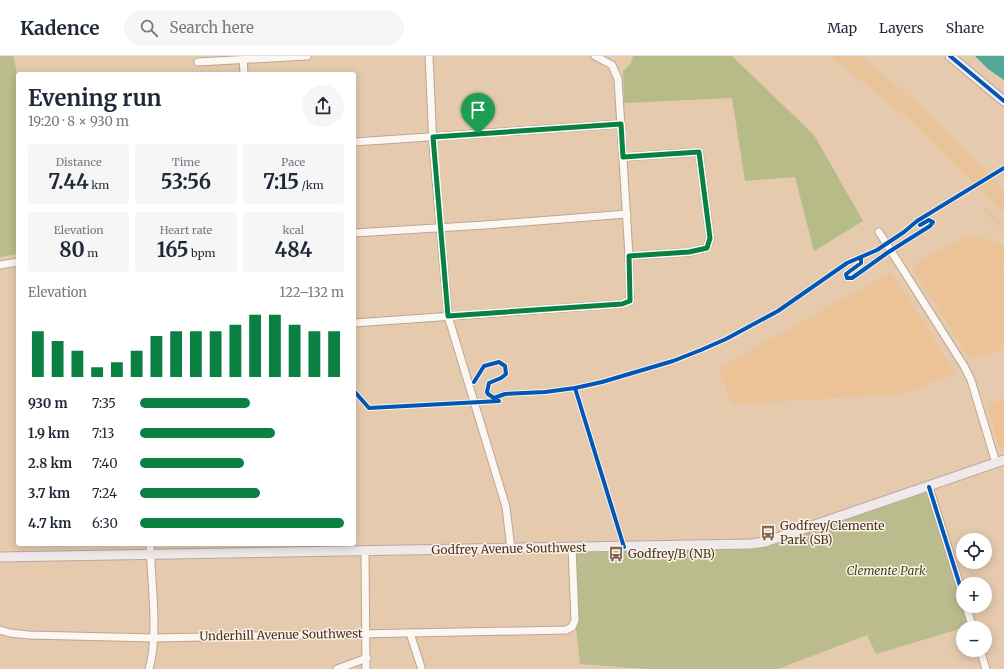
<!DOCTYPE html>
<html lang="en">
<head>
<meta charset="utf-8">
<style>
	body { margin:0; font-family:Merriweather,serif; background:#f6f6f7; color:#1f2937; height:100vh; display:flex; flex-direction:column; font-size:15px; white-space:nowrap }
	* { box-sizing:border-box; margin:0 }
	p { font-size:13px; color:#747a83 }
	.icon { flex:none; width:22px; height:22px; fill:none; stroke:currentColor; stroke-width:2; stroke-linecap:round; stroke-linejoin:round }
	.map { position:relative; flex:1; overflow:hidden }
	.panel { position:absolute; left:16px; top:16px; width:340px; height:474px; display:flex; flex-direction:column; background:#fff; border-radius:4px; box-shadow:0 2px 10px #0003 }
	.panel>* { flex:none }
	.tools { position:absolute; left:956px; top:477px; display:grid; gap:8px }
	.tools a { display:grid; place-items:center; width:36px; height:36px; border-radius:50%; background:#fff; box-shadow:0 2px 10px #0003; font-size:20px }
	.pin { position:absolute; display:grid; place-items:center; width:34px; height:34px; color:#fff; margin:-41px -17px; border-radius:50% 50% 50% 0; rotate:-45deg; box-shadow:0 0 4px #0007 }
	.pin .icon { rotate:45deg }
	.round { display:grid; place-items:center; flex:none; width:42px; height:42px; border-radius:21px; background:#f6f6f7 }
	.overview { display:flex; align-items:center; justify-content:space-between; height:68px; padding:0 12px }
	h1 { font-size:22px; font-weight:700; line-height:30px }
	.stats { display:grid; grid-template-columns:repeat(3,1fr); gap:6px; height:68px; padding:4px 12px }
	.stats div { display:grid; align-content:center; border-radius:4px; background:#f6f6f7; text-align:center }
	.stats b { font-size:20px; font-weight:700 }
	.stats small { font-size:11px; font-weight:400 }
	.stats p { font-size:11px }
	.chart { height:112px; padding:8px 12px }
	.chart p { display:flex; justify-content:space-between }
	.chart svg { width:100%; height:72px; margin-top:4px; stroke:#0b8043; stroke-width:6 }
	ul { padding:0 12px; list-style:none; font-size:13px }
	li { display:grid; grid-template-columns:64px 48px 1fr; align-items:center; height:30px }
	li i { height:10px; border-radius:5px; background:#0b8043 }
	header { display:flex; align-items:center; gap:24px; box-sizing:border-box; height:56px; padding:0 20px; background:#fff; border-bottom:1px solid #e0e1e3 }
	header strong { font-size:19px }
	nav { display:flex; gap:22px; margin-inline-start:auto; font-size:14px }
	.search { width:280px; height:36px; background:#f6f6f7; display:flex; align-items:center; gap:10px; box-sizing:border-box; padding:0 14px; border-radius:22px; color:#747a83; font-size:15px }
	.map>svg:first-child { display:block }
	.built { fill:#ecc297 }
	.green { fill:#babc8e }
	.forest { fill:#b7bb87 }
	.water { fill:#51a798 }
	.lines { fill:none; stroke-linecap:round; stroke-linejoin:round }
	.minor-casing { stroke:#bca792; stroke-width:9 }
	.major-casing { stroke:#b9a7a1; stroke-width:11 }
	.minor { stroke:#fbf7f3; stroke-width:7 }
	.major { stroke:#f0e9ea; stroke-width:9 }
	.rail { stroke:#d1c9c2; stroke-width:2; stroke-dasharray:2 4; stroke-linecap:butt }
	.cycleway-casing { stroke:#fdf3ea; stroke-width:6 }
	.cycleway { stroke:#0057b8; stroke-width:4 }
	.route-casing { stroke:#fff; stroke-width:8 }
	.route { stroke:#0b8043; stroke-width:5 }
	.labels { text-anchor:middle; stroke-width:3; stroke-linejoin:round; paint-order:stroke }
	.poi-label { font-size:12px; fill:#483420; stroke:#fdf3ea; text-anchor:start }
	.street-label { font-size:12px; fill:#483420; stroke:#fdf3ea }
	.park-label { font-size:12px; font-style:italic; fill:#394d19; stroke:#fdf3ea }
</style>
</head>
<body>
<header>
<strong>Kadence</strong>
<div class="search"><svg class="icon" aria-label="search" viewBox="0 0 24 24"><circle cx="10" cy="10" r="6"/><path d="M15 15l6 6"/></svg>Search here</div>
<nav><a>Map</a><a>Layers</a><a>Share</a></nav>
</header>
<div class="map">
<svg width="1004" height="613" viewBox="0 0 1004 613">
	<rect width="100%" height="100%" fill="#e5caae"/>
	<g class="built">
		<path d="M830,0h30l67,55 77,79v23l-90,-90z"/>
		<path d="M986,151l18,19v6l-22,-23z"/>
		<path d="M968,180l17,2 19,8v103l-34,10 -57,-90 7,-8z"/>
		<path d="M891,216l65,101 -53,21 -171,10 -13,-36z"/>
		<path d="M1004,343v51l-5,-3 -11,-37 2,-1 -2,-5z"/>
	</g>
	<g class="green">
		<path d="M0,0h13l5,21v177l-18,3z"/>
		<path d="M929,431l34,108v11l9,19 -96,29 -9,-19 -89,34h-129l-69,-5 -5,-44 -3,-72 179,-4z"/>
	</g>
	<path class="forest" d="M633,0h99l82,79 49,86 -49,30 -19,-74 -50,4 -13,-83 -108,5 -1,-32 8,-8z"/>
	<path class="water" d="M975,0h29v24l-16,-11z"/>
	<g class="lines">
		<g class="minor-casing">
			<g id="minor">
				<path d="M243,0l1,18"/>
				<path d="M429,0l4,89 15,171 58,191 5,42"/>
				<path d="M198,6l109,-6"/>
				<path d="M354,86l267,-18"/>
				<path d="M623,101l76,-5 11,86 -3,10 -18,4 -60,4"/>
				<path d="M879,176l85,134 7,14 25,83"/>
				<path d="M354,177l131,-8 142,-11"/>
				<path d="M0,209l18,-3"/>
				<path d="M354,267l267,-19 9,-3 -1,-45 -11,-177 -6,-14 -17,-9"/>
				<path d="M929,431l34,108"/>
				<path d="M365,495l1,118"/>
				<path d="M966,550l7,22"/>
				<path d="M0,574l10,3 19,2 125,3 412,-8 6,-3 3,-7 -3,-72"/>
				<path d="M410,577l11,34"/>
				<path d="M980,594l6,19"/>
				<path d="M149,613c10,-32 2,-90 1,-125"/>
				<path d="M337,613l30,-11"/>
			</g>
		</g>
		<g class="major-casing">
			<g id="major">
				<path d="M950,0l54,45"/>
				<path d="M0,501l751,-13 14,-2 239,-82"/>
			</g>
		</g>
		<use href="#minor" class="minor"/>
		<use href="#major" class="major"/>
		<g class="rail">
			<path d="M841,0c61,44 111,95 163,150"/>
			<path d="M855,0l76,62 37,37"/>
			<path d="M989,126l15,14"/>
			<path d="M981,150l23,24"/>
			<path d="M926,218l44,-10 34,1"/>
		</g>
		<g class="cycleway-casing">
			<g id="cycleway">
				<path d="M950,0l54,45"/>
				<path d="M861,201v6l-15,11 1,4h5l35,-25 43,-27 3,-4 -4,-2 -9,5"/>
				<path d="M474,326l10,-16 15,-4 6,4 1,8 -5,4 -12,5 -2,9 1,2 6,4 11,-4 40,-2 30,-4 27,-6 71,-21 28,-11 25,-11 52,-28 69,-48 30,-13 27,-18 13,-11 87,-53"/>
				<path d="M575,332l49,159"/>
				<path d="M354,335l15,17 130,-7"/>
				<path d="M929,431l34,108"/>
			</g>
		</g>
		<use href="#cycleway" class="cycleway"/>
	</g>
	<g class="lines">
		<g class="route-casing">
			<path id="route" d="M621,68l2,33 76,-5 11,86 -3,10 -18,4 -60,4 1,42v3l-8,3 -174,12 -15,-179z"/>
		</g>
		<use href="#route" class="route"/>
	</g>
	<defs>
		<g id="bus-bare" transform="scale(1.2)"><path d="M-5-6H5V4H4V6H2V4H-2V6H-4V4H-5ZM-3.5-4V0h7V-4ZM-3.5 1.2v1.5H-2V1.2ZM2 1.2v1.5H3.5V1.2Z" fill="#7f6852" stroke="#fdf3ea" stroke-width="2.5" paint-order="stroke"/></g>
	</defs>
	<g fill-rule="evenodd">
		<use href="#bus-bare" x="768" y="477"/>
		<use href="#bus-bare" x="616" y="498"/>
	</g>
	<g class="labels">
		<g class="poi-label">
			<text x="780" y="474">Godfrey/Clemente<tspan x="780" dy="14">Park (SB)</tspan></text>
			<text x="628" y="502">Godfrey/B (NB)</text>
		</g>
		<g class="street-label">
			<text transform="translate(509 493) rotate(-1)" y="4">Godfrey Avenue Southwest</text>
			<text transform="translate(281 579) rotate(-1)" y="4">Underhill Avenue Southwest</text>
		</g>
		<g class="park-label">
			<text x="886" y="519">Clemente Park</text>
		</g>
	</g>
</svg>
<div class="tools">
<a><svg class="icon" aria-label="locate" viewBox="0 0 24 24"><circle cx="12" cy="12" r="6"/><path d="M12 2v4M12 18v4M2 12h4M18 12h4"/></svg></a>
<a>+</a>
<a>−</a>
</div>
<div class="pin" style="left:478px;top:78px;background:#1e9e55"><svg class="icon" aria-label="arrive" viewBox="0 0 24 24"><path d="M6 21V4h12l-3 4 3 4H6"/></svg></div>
<section class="panel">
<div class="overview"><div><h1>Evening run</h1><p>19:20 · 8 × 930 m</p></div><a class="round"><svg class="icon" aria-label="share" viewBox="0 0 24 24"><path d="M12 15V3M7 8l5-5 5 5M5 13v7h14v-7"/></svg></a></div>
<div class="stats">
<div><p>Distance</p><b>7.44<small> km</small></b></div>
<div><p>Time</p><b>53:56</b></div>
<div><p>Pace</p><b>7:15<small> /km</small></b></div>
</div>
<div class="stats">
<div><p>Elevation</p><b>80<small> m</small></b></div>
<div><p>Heart rate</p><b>165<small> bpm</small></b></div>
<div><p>kcal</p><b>484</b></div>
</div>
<div class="chart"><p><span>Elevation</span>122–132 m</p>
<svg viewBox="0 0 160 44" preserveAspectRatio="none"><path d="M5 44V16M15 44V22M25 44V28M35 44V38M45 44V35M55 44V28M65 44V19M75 44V16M85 44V16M95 44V16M105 44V12M115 44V6M125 44V6M135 44V12M145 44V16M155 44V16"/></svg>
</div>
<ul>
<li><b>930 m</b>7:35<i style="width:54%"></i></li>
<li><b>1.9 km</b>7:13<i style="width:66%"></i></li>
<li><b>2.8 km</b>7:40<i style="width:51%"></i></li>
<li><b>3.7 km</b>7:24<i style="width:59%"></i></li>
<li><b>4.7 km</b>6:30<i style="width:100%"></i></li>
</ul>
</section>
</div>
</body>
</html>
